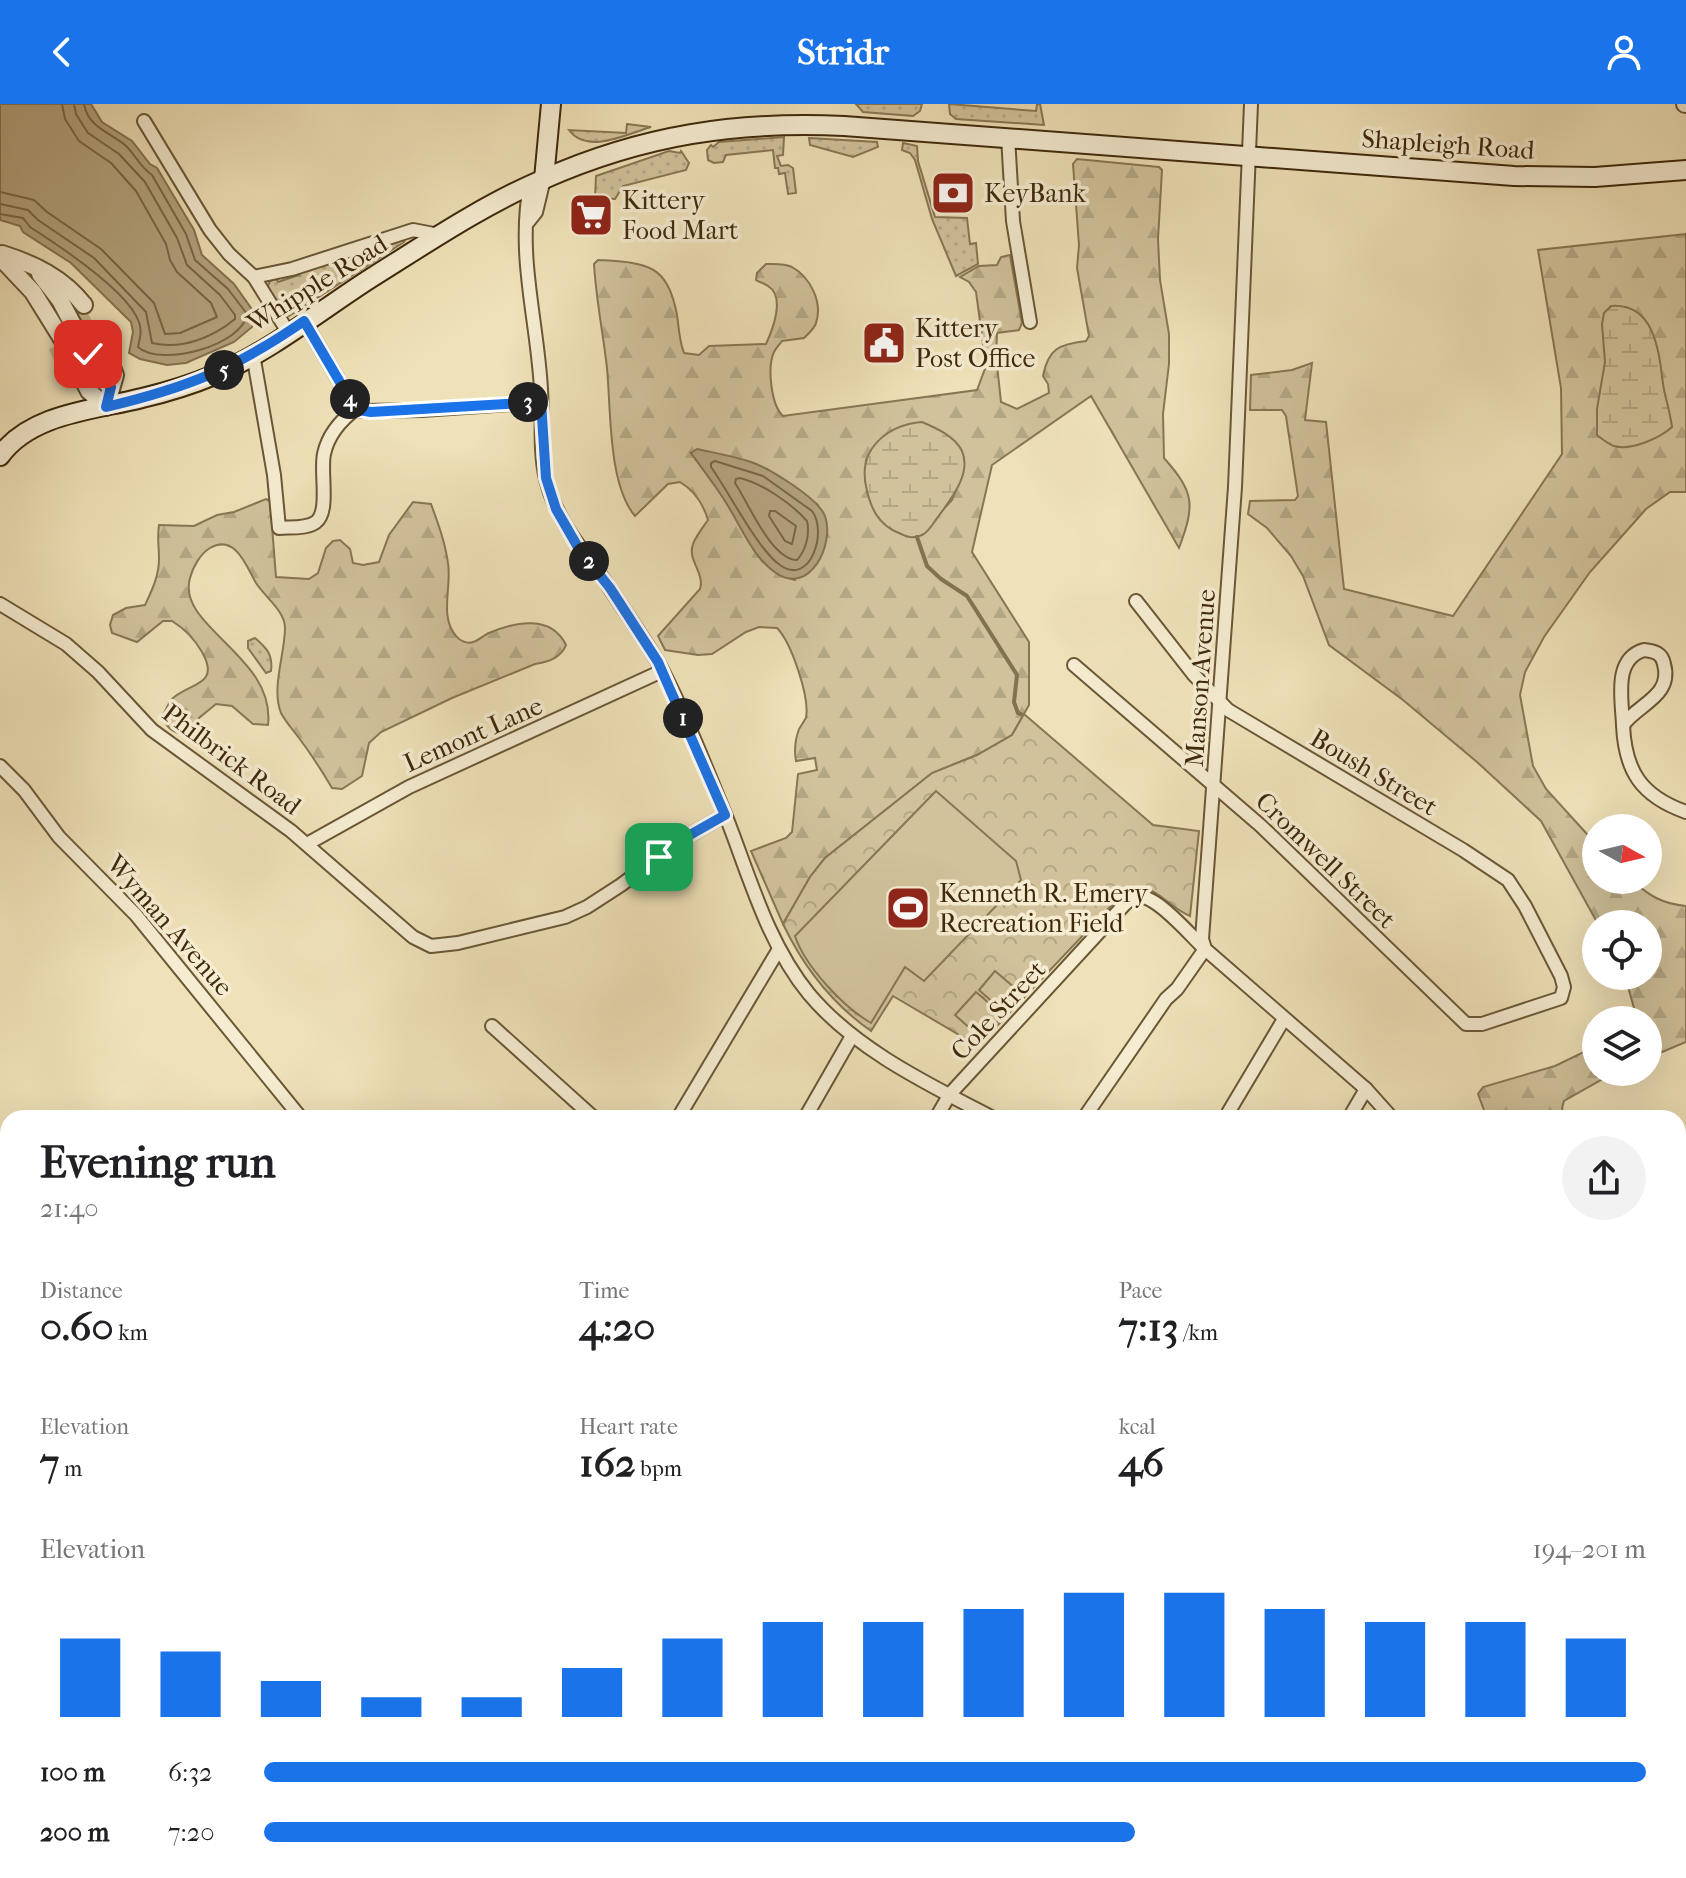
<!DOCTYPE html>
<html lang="en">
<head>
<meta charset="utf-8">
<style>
	body { margin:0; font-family:"IM FELL French Canon",serif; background:#f2f2f2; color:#202124; height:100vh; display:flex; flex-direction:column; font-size:30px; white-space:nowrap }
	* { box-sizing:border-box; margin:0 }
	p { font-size:26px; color:#757577 }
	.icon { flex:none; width:44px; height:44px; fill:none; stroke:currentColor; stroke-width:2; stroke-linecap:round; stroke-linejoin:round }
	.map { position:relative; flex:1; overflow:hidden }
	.drawer { position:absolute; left:0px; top:1006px; width:1686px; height:768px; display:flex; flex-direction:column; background:#fff; border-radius:24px 24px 0 0; box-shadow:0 8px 32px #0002 }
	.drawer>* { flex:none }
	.needle { width:52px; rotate:98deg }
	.tools { position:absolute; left:1582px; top:710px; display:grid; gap:16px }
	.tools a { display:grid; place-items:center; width:80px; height:80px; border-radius:50%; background:#fff; box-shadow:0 8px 32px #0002; font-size:40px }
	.pin { position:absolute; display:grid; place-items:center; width:68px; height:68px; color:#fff; margin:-34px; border-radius:16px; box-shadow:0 4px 12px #0006 }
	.km { position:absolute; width:40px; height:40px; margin:-20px; border-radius:50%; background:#222; color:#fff; font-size:22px; line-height:40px; text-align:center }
	.round { display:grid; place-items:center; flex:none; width:84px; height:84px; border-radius:42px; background:#f2f2f2 }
	.overview { display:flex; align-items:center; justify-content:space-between; height:136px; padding:0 40px }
	h1 { font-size:44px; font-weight:700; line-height:60px }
	.figures { display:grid; grid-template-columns:repeat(3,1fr); gap:12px; height:136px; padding:8px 40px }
	.figures div { display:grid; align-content:center }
	.figures b { font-size:40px; font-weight:700 }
	.figures small { font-size:22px; font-weight:400 }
	.figures p { font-size:22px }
	.chart { height:224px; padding:16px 40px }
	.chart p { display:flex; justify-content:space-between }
	.chart svg { width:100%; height:144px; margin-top:8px; stroke:#1a73e8; stroke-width:6 }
	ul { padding:0 40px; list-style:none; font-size:26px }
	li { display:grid; grid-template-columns:128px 96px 1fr; align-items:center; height:60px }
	li i { height:20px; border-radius:10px; background:#1a73e8 }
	header { display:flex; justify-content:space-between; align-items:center; height:104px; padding:0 40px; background:#1a73e8; color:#fff; font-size:36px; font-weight:700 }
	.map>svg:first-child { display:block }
	.grass { fill:url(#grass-dots); stroke:#887653; stroke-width:2 }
	.forest { fill:url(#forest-firs); stroke:#887653; stroke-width:2; fill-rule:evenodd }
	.wetland { fill:url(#wetland-marsh); stroke:#887653; stroke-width:2 }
	.park { fill:url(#park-crowns); stroke:#887653; stroke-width:2 }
	.garden { fill:#d1c29b; stroke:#887653; stroke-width:2 }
	.water { fill:#b3a27d; stroke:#84724f; stroke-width:2 }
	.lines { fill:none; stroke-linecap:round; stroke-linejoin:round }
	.shore { stroke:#786644; stroke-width:2 }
	.stream { stroke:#84724f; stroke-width:4 }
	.tertiary-tunnel { stroke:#ccbc95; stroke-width:16; stroke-dasharray:16 8; stroke-linecap:butt }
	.minor-casing { stroke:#6a5736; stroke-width:16 }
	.tertiary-casing { stroke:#6a5736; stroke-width:20 }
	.secondary-casing { stroke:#3e290b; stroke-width:22 }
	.minor { stroke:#f5ecd1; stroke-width:12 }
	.tertiary { stroke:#f5ecd1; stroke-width:16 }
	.secondary { stroke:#f5ecd1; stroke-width:18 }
	.route-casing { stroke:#fff; stroke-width:16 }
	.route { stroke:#1a73e8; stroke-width:10 }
	.labels { text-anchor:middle; stroke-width:7; stroke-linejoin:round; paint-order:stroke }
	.street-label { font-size:26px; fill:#3e290b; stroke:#f5ecd1 }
	.poi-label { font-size:26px; fill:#3e290b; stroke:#f5ecd1; text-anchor:start }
</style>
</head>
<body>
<header><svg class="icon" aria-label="back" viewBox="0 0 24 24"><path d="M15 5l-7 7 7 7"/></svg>Stridr<svg class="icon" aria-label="person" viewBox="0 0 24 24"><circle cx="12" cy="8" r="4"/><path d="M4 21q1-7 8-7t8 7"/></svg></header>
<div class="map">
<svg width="1686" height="1774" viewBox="0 0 1686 1774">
	<defs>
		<pattern id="grass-dots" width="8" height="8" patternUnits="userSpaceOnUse" patternTransform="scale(2)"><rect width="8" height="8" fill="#d1c29b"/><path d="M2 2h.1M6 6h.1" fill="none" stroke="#b4a784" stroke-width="1.8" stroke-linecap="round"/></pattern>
		<pattern id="forest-firs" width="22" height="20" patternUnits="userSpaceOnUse" patternTransform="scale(2)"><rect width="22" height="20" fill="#d1c29b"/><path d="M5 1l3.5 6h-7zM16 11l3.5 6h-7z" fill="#b4a784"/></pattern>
		<pattern id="wetland-marsh" width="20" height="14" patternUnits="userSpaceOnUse" patternTransform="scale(2)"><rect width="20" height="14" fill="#d1c29b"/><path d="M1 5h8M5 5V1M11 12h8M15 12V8" fill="none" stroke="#b4a784"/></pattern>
		<pattern id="park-crowns" width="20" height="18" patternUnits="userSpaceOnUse" patternTransform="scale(2)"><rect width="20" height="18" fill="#d1c29b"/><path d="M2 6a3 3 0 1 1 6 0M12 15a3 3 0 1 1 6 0" fill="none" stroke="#b4a784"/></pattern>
	</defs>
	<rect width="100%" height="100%" fill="#efe1b8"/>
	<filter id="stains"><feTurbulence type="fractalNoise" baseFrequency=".0025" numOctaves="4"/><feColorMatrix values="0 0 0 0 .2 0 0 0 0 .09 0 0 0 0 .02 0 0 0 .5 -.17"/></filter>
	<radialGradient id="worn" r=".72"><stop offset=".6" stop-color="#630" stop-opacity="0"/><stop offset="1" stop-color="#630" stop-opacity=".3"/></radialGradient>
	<g class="grass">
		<path d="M856,0h66l-2,7 -7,5 -50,-4z"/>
		<path d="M949,0l87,7 1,-7h3l4,21 -88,-6 -6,-5z"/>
		<path d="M627,20l24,3c-24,7 -64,28 -82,3l57,3z"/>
		<path d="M784,33l-1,18 -6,1 4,10 7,-1 5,3 3,25 -8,1 -3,-21 -6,1 -1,-6h-3l-2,-18 -47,5 -3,7 -9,1 -6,-3 -1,-10 4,-5 2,2 6,-5z"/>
		<path d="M809,34l68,4 1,5 -25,10 -43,-12z"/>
		<path d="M903,39l14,3 1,15 17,56 32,1 3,26 6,-1 2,21 -22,12 -24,-57 -17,-59 -5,-7 -8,-3z"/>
		<path d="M669,47l11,2 1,-2 8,12 -3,7 -63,16 -8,13 -20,-1 1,-22z"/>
		<path d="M399,136l5,2 -115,74 -7,-5 -15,-23 3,-7 6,-3 2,4 21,-7v-3z"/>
		<path d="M255,534c12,10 18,17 16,33l-5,2 -18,-25v-7z"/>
	</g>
	<g class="forest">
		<path d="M1077,55l82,8 3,3 -4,69 2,41 9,54v30l-6,50 1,44c31,35 31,47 15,90l-88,-152 -99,69 -20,87 57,90v63l-17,30 -35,20 -45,18 -107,85 -15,19 -27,47 -32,-73 35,-13 6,-6 6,-58 19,-4 -2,-12 -19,3c-2,-11 -1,-21 3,-32 1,-1 6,-10 7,-11 4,-21 -15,-76 -29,-90l-18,-1 -13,5 -34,22 -14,1 -33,-5 -7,-14 42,-47c5,-16 -13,-29 -7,-45 3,-8 10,-17 15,-24 -5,-17 -13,-29 -28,-38l-12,2 -33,32c-27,-32 -24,-106 -28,-148 -4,-35 -11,-69 -13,-104l4,-4c47,3 69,2 79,55 2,13 2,25 7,38l15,2 10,-9 57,-2c6,-13 20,-47 2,-58 -3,-3 -8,-3 -12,-6l1,-7 9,-9c8,0 18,-1 26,3 18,10 31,35 24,56 -1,5 -8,11 -12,15l-22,3c-2,3 -6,7 -8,11 -7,15 -3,53 9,64l194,-26 9,-24 -10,-74 -7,-10 -9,-5 19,-11 18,-1 4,-8 9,-2 12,68 -3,7 -22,3 -1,22 5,47 16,7 32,-16 -1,-9 -5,-8c5,-27 16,-32 43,-35l3,-5 -12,-68 2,-23 -6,-81zM691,349l76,16 51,36 -23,75 -16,-5 -17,-14 -39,-64zM866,356l97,13 -11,27 -13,14 -71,-19 -3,-16z"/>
		<path d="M1686,130v258h-16l-24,17 -56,63 -46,65 -19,35 -5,23 13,71 13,23 50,55v36h36c17,16 31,24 54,26v136l-38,16v-38h-17l3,-12 -9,-32h23v-52h-50l-57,-103 -64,-59 -74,-62 -74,-55 -26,-69 -12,-20 -24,-28 -19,-14 2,-13 45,-1 3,-4 -12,-80 -4,-6h-32l1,-35 41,-5 20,-7 -7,57 21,2 18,167 109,27 109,-162 -1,-66 -23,-138z"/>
		<path d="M266,395l4,2 6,76 33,2 9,-6 8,-25 7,-7 7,-1 10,9 3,14 10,2 16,-3 10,-27 24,-33 18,2c7,19 14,38 17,59 4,24 -9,53 8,73 4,5 11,8 17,6 5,-1 11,-7 16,-9 26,-11 62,-19 77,12 -5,13 -18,17 -31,19l-83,34 -71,34 -12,11 -7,33 -20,13 -10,-1c-10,-17 -21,-34 -33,-50 -6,-8 -14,-17 -18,-25 -10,-25 4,-59 4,-85 0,-17 -20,-31 -29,-45 -9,-15 -20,-50 -46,-35 -10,6 -17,19 -20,30 -14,49 86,78 78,147l-15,-1 -21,-18 -16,-2 -17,14 -10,17c-14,-1 -21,-5 -27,-18 3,-5 6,-13 9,-17 15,-17 51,-13 31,-48 -8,-14 -17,-23 -30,-31h-9l-26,21 -25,-9 -2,-8 3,-10 13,-7 19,-3c7,-15 14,-29 14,-46 0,-12 -2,-22 0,-34l35,1 23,-11 17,-3z"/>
		<path d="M1596,942v26h19l-51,29 -2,7 3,10h-78l-9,-24 5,-7 72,-21z"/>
	</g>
	<g class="wetland">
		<path d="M1611,202c44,-3 48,46 52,78 2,13 6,24 8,37l1,6c-12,11 -41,24 -58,19 -6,-2 -12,-7 -17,-11v-26l8,-47 -3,-38 2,-11z"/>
		<path d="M922,318c14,6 33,14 40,29 10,23 -12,49 -24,66 -5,6 -9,15 -16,18 -9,4 -15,2 -23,-2 -21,-8 -29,-26 -33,-47 -8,-38 22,-61 56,-64z"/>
	</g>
	<g class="park">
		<path d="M1024,610l129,111 46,6 -9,85c-23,-9 -35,-35 -63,-27l-149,157 -85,-50 -22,35c-40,-28 -67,-63 -88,-107l27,-47 15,-19 107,-85 45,-18 35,-20z"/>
		<path d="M1686,1043v731h-236l4,-8h224v-720z"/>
	</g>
	<g class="garden">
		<path d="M936,687l80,70 5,19 -97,101 -19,-14 -34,56c-28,-16 -66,-57 -76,-87z"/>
		<path d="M995,867l27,23 -17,19 -26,-23z"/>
		<path d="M976,888l27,23 -21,24 -27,-24z"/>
	</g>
	<g class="water">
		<path d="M0,0h91l11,18 30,19 18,23 7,4 37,62 8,25 32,29 22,31 -4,12 -18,15 -48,21 -19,2 -27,-6 -11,-6 4,-21 -2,-10 -60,-59 -48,-31 -3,-6 -20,-6z"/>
		<path d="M697,345c18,4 36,7 54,13 18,6 67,36 74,54 10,28 -15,80 -49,57 -25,-17 -36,-50 -53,-75 -10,-16 -21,-30 -32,-45z"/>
		<path d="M1678,1455l8,4v78l-8,-4z"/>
		<path d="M260,1766h428v8h-429z"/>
	</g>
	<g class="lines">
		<g class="shore">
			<path d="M0,88l34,8 13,12 54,37 53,54 11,31 15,-1 37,-16 -6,-14 -34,-31 -7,-12 -4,-16 -30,-53 -25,-28 -32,-22 -14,-22 -3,-15"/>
			<path d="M0,100l28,6 10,10 56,38 52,54 6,31c29,7 60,-5 83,-24v-4l-15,-20 -33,-30 -10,-27 -32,-56 -26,-28 -31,-21 -12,-19 -2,-10"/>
			<path d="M0,110l23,4 7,9c28,18 98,64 109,95 3,9 1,16 -1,25 23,21 105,-2 109,-33l-19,-25 -33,-29 -9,-26 -34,-59c-12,-8 -17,-21 -27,-30 -16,-13 -37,-18 -41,-41"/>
			<path d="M715,357l48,15 49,35c16,21 -2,76 -32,54 -22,-15 -51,-73 -69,-98v-4z"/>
			<path d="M740,374c23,6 51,25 67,43 3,13 -1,29 -10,39 -26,-1 -48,-56 -62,-77l1,-4z"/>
			<path d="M770,407h5l21,15 -4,18 -7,-3 -16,-25z"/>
		</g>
		<path class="stream" d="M917,433l10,29 14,13 26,17 50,79 -3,27 4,11 3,1"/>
		<g class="tertiary-tunnel">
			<path d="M77,205l22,44"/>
			<path d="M56,242l10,20"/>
		</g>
		<g class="minor-casing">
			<g id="minor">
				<path d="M1251,0l-16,383 -33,452 3,10 161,140 26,29"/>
				<path d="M144,17l66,109 19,24 25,23 34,55"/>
				<path d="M1008,33l5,84 17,101"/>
				<path d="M530,81c-13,72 7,133 11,204 2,29 -2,61 5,90 11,46 42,76 67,114 15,23 32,47 46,71 26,49 47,104 68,155 23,59 41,125 82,175 47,56 119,90 184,124"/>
				<path d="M528,118l8,-10 8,-33"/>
				<path d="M254,173l38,-8 121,-39 26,5"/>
				<path d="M304,217l47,80 11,10 60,-1 119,-8"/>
				<path d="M253,250l21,121 5,53c11,-1 28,1 37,-6 14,-11 4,-50 8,-68 4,-19 18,-35 33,-46"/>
				<path d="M0,500l66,40 32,28 54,58 139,101 122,106 18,9 27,-3 107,-26 22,-10 34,-22 60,-45 44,-25"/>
				<path d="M1644,546c10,1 18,3 20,14 9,32 -26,40 -41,61 -1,-26 -10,-66 21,-75z"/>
				<path d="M1074,561l187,161 205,198h16l79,-26 3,-11 -3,-11 -36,-70 -17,-26 -45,-30 -235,-140 -34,-35 -58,-74"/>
				<path d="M1623,621c2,46 18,71 63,87"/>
				<path d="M0,662l24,24 35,47 77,78 165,203"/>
				<path d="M307,740l102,-57 253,-116"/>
				<path d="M492,922l102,92"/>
				<path d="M678,1014l101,-169"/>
				<path d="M805,1014l47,-82"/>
				<path d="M936,1014l14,-24 174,-189c5,-5 10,-9 17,-8 17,0 51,40 64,52l-28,40 -11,10 -82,119"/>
				<path d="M1225,1014l59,-99"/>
				<path d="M1349,1014l17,-29"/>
				<path d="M1678,1045l8,-5"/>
				<path d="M0,1064l8,6"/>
				<path d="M0,1652l8,8"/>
				<path d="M120,1766l9,8"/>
				<path d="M854,1766l4,8"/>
				<path d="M1134,1766l4,8"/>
				<path d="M1219,1766l2,8"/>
				<path d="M926,1774l4,-8"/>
				<path d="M1095,1774l4,-8"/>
				<path d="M1433,1774l7,-8"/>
			</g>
		</g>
		<g class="tertiary-casing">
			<g id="tertiary">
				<path d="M1685,0h1"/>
				<path d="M2,150c32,10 61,24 82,51"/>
				<path d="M0,153l33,35 31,50"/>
				<path d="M40,170l20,26 18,34"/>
				<path d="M88,250l15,26 8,7"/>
				<path d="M74,258l15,29 17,16 9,-32 -10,-26"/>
			</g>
		</g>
		<g class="secondary-casing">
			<g id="secondary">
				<path d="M544,75l7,-75"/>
				<path d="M0,352c31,-43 95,-46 142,-58 26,-6 51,-14 75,-24 55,-24 104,-64 154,-96 56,-35 112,-73 173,-99 99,-44 193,-58 300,-53l670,50 81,1 91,-7"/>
			</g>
		</g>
		<use href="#minor" class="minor"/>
		<use href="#tertiary" class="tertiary"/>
		<use href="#secondary" class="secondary"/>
	</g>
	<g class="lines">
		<g class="route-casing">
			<path id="route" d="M88,250l15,26 8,7 -5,20c80,-19 129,-38 198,-86l47,80 8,9 12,2 170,-10 5,76 10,31 23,40 31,39 48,74 67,153 -44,25 -22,17"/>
		</g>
		<use href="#route" class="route"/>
	</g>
	<defs>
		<g id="bank-square" transform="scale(2.3)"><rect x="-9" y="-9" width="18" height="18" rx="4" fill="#8f2418" stroke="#f5ecd1"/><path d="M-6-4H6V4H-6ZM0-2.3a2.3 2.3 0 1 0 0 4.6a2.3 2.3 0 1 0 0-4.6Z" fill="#fff"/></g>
		<g id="supermarket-square" transform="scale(2.3)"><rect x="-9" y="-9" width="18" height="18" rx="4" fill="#8f2418" stroke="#f5ecd1"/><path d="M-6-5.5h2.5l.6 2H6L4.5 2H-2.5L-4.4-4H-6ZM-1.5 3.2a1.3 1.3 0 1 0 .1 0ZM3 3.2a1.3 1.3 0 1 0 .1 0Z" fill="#fff"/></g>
		<g id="civic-square" transform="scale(2.3)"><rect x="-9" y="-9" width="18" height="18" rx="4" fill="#8f2418" stroke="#f5ecd1"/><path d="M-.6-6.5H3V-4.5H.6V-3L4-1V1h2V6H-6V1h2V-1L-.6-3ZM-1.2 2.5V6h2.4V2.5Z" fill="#fff"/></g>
		<g id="stadium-square" transform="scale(2.3)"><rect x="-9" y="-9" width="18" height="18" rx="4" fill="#8f2418" stroke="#f5ecd1"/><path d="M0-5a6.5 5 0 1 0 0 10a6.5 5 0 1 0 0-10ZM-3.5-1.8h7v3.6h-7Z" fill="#fff"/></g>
	</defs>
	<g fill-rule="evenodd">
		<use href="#bank-square" x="953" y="89"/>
		<use href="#supermarket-square" x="591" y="111"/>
		<use href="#civic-square" x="884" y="239"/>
		<use href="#stadium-square" x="908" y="804"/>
	</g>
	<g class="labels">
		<g class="street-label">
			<text transform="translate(1448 40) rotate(4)" y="9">Shapleigh Road</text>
			<text transform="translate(317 179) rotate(-32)" y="9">Whipple Road</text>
			<text transform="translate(1200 574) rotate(-86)" y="9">Manson Avenue</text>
			<text transform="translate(473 630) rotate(-24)" y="9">Lemont Lane</text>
			<text transform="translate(232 655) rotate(37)" y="9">Philbrick Road</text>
			<text transform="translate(1374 668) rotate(31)" y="9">Boush Street</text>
			<text transform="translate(1326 756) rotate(44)" y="9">Cromwell Street</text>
			<text transform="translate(170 821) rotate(49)" y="9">Wyman Avenue</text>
			<text transform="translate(998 906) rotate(-47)" y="9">Cole Street</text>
		</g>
		<g class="poi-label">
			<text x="984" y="98">KeyBank</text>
			<text x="622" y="105">Kittery<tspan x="622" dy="30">Food Mart</tspan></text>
			<text x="915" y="233">Kittery<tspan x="915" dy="30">Post Office</tspan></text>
			<text x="939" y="798">Kenneth R. Emery<tspan x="939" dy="30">Recreation Field</tspan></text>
		</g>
	</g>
	<rect width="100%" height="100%" filter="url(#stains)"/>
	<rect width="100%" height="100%" fill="url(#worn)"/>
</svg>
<div class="tools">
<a><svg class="needle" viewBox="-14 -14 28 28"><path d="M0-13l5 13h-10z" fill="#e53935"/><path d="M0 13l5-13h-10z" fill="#757577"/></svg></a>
<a><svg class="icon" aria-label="locate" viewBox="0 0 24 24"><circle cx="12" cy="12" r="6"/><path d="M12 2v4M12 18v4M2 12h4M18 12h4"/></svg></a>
<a><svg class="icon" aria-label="layers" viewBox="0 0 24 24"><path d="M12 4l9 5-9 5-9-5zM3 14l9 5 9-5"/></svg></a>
</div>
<div class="pin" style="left:659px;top:753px;background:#1e9e55"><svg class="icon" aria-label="arrive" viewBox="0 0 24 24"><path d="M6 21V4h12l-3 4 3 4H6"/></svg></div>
<div class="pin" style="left:88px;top:250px;background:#d93025"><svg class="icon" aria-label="check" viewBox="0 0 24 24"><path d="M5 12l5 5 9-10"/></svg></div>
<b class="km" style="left:683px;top:614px">1</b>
<b class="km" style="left:589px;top:457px">2</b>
<b class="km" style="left:528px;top:298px">3</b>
<b class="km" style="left:350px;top:295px">4</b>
<b class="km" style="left:224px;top:266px">5</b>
<section class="drawer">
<div class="overview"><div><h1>Evening run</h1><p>21:40</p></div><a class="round"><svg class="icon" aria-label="share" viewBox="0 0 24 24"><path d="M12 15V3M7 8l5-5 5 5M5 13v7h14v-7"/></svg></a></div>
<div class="figures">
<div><p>Distance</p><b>0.60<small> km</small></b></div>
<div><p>Time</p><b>4:20</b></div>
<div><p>Pace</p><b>7:13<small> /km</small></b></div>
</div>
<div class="figures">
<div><p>Elevation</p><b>7<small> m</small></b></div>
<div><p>Heart rate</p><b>162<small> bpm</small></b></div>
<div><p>kcal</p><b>46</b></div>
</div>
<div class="chart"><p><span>Elevation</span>194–201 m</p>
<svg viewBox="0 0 160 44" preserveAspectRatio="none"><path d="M5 44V20M15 44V24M25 44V33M35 44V38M45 44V38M55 44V29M65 44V20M75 44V15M85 44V15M95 44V11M105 44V6M115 44V6M125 44V11M135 44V15M145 44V15M155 44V20"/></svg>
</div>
<ul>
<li><b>100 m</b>6:32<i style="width:100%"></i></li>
<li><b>200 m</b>7:20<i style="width:63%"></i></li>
</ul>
</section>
</div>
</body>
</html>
